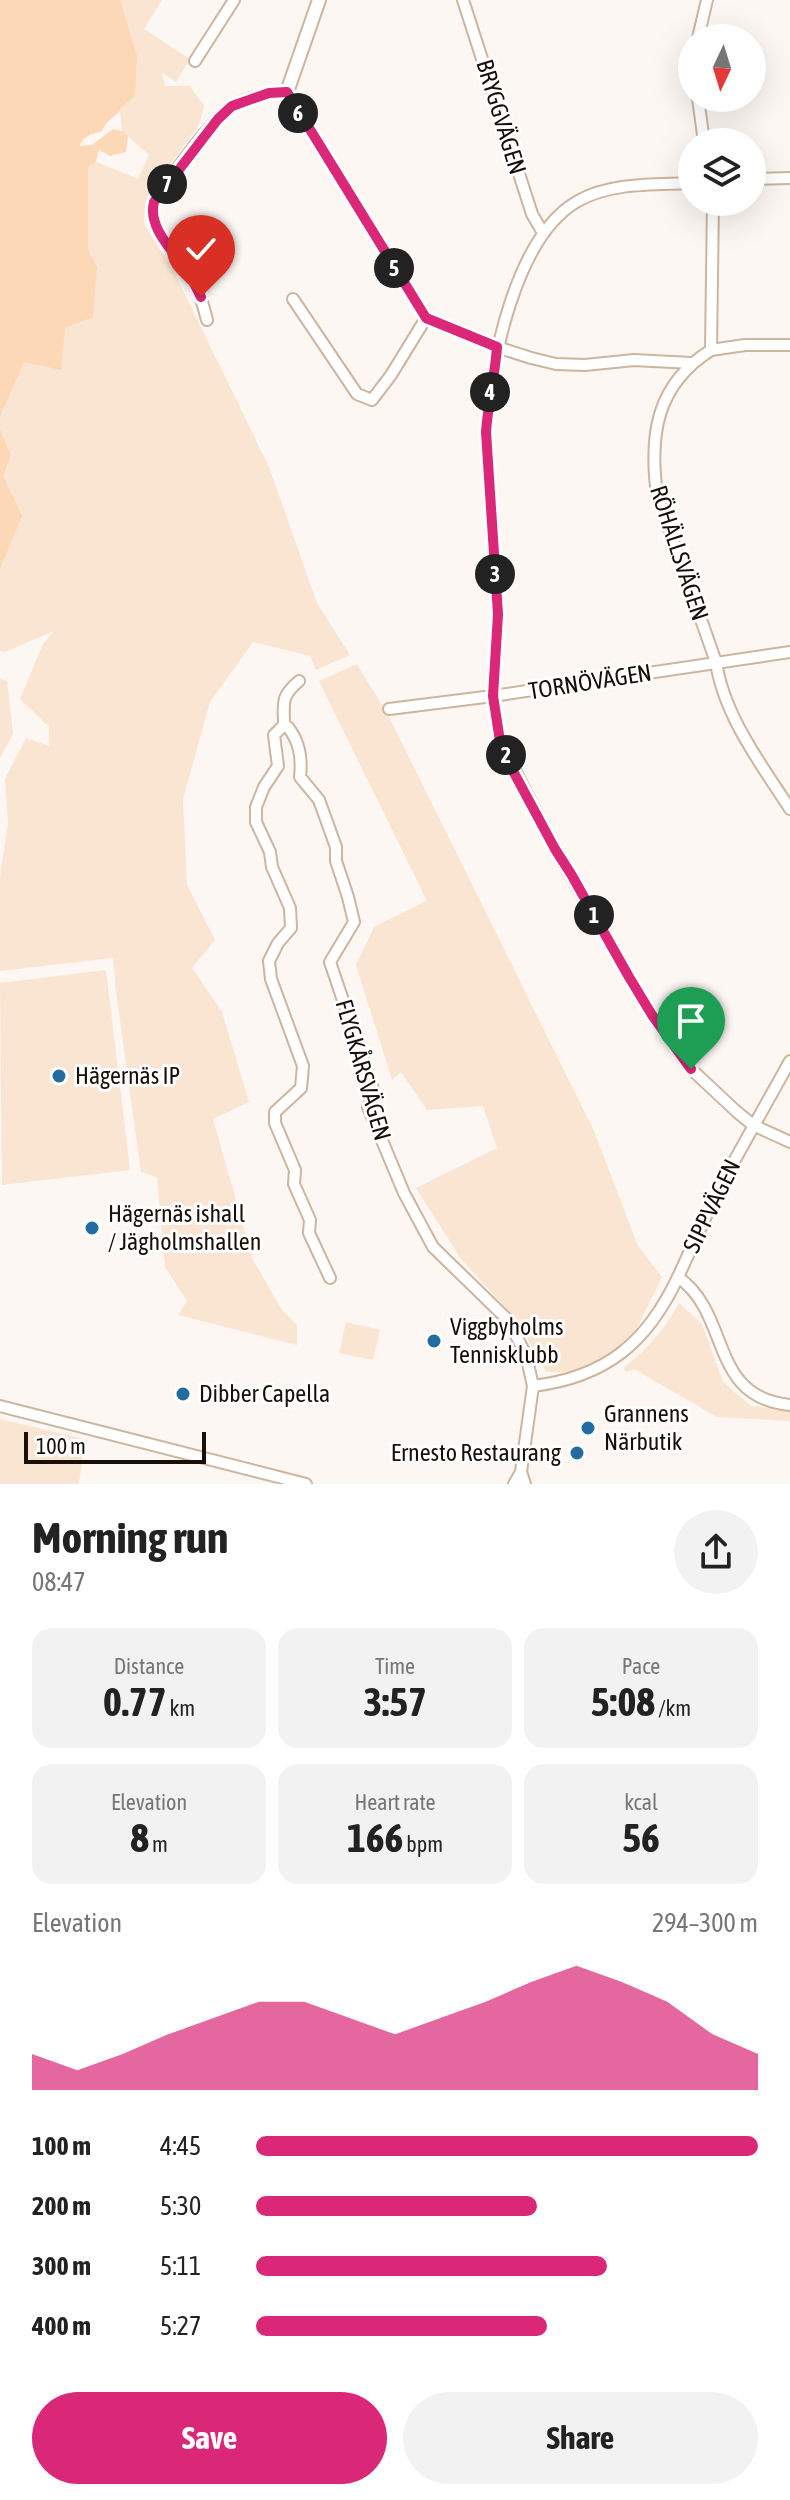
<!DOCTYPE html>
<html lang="en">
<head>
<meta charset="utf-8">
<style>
	body { margin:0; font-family:"Asap Condensed",sans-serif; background:#f2f2f2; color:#222; height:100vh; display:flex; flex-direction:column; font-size:30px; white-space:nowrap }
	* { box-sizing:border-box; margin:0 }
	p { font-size:26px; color:#767676 }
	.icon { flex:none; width:44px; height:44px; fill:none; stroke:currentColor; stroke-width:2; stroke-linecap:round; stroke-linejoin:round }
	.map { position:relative; height:1484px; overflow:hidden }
	.panel { display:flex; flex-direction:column; background:#fff; flex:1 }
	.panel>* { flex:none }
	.needle { width:52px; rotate:184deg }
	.buttons { position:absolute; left:678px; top:24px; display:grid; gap:16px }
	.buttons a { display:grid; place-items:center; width:88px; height:88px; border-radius:50%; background:#fff; box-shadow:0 8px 32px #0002; font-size:40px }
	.scale { position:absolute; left:24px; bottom:20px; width:182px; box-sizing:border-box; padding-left:8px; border:4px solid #180f08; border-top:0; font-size:22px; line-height:28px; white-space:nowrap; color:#180f08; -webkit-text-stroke:6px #fff; paint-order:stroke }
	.pin { position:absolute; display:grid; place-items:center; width:68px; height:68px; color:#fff; margin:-82px -34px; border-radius:50% 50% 50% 0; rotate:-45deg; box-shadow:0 0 8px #0007 }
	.pin .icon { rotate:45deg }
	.km { position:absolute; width:40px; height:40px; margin:-20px; border-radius:50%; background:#222; color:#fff; font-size:22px; line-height:40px; text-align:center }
	.round { display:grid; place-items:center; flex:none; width:84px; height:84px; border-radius:42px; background:#f2f2f2 }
	.overview { display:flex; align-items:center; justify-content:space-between; height:136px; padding:0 32px }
	h1 { font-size:44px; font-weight:700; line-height:60px }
	.stats { display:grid; grid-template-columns:repeat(3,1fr); gap:12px; height:136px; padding:8px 32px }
	.stats div { display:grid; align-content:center; border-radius:20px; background:#f2f2f2; text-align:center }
	.stats b { font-size:40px; font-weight:700 }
	.stats small { font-size:22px; font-weight:400 }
	.stats p { font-size:22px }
	.chart { height:224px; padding:16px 32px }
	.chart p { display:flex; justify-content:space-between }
	.chart svg { width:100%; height:144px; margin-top:8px; fill:#db2777; opacity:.7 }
	.cta { display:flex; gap:16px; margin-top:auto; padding:16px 32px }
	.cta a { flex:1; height:92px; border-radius:48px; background:#db2777; color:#fff; font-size:32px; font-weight:700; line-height:92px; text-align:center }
	.cta a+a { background:#f2f2f2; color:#222 }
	ul { padding:0 32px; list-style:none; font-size:26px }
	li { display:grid; grid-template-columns:128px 96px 1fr; align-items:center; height:60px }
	li i { height:20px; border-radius:10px; background:#db2777 }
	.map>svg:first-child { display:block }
	.green { fill:#fae5d2 }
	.water { fill:#fdd8b6 }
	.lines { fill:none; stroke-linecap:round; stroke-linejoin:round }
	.minor-casing { stroke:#cdb59f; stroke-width:14 }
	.tertiary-casing { stroke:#cdb59f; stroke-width:16 }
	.minor { stroke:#fff; stroke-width:10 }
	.tertiary { stroke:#fff; stroke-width:12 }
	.route-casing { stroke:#fff; stroke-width:16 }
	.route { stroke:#db2777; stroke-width:10 }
	.poi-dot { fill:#236ca0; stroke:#fff; stroke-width:3 }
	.labels { text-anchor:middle; stroke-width:6; stroke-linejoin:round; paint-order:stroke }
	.street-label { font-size:24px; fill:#180f08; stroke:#fff }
	.poi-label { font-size:24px; fill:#180f08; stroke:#fff; text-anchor:start }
</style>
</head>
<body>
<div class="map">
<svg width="790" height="1484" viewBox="0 0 790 1484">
	<rect width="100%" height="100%" fill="#fcf7f2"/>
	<g class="green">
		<path d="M120,0h42l-18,29 46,30 -14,23 -14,-9 3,13h25l14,20 -5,19 -36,49 -18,29 -1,21 32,52 93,191 48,136 33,52 -34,15 -6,-14 -57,-14 -43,60 -27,97 4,86 28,55 -23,28 30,44 27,90 -36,17 40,141 29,50 15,15v20l-119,-30 9,-14 -22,-34 -8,-90 -16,-5 -25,-180 -3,-34 -113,13v-95l8,-52 -3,-45 21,-41 23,8v-19l-29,-28 23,-55 11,-13 -49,21 -5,-1v-187l11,-9 -11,-26v-12l13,-31 12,-121 74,-115 -3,12 42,17 11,-24 -27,-24 -2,-19 -13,10 -6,10 -11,2 -16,17z"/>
		<path d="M357,664l32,53 205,414 44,115 24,31 -33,67 -48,28h-35l-30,-53 -55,-60 -45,-71 81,-40 -14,-42 -56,4 -26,-38 -9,8 -36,-115 18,-38 53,-26 -108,-220z"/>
		<path d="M0,679l7,2 6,53 -13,24z"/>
		<path d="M106,970l24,200 -128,15 -2,-202z"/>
		<path d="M679,1303l23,21 21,58 28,24 39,4v11l-73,-4 -83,-48 -8,3 -3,-4c23,-17 42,-39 56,-65z"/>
		<path d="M346,1322l34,8 -7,30 -34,-7z"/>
		<path d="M0,1419l88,21 -4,6 -5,38h-79z"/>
	</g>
	<g class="water">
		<path d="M0,0h120l17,56 -2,39 -28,27 -6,10c-9,1 -20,4 -21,14l12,-1 21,-16 9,2 6,5 -2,16 -16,4 -11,-6 -4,12 -7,5v82l9,18 -4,50 -28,11 -4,42 -37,-8 -24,55z"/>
		<path d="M0,429l11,26 -8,21 19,40 -22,53z"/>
	</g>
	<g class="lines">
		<g class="minor-casing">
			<g id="minor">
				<path d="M463,0l69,214 11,19"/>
				<path d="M698,38l9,-38"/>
				<path d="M195,61l39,-61"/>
				<path d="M698,98l6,44"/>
				<path d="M752,179l38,-1"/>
				<path d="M692,183c-37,2 -81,-1 -114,18 -63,35 -88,164 -92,231l12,182 -5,82 7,45 55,108 74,128 41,64 21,28 46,43 16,13 37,17"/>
				<path d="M713,202l-2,148c-55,35 -62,85 -54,145l59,167c8,54 45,102 74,147"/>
				<path d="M293,299l64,95 15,6 19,-25 35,-57"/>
				<path d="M207,320c-4,-17 -9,-32 -18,-47 -14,-21 -42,-44 -35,-71 15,-22 59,-85 79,-96 16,-10 36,-13 54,-14l139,226 71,29 34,11 25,6 29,1 49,-5 57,3"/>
				<path d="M711,350l34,-5h45"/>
				<path d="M389,709l104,-13 297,-44"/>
				<path d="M284,726c0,-23 -4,-29 15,-45"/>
				<path d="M790,1061l-72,129 -40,87c54,38 30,120 112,128"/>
				<path d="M330,1278l-21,-45 1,-13 -16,-36 1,-14 -20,-47v-11l26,-24 2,-22 -32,-87 -2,-18 9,-18 13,-15 -1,-20 -18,-41 -2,-15 -14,-30v-15l8,-20 14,-21 -4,-31 9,-9 5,1c12,16 14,31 12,50l19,23 17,47v14l12,36 6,25 -24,40 44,130 -6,15 36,86 29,54 75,73 18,35 7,31 -12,86"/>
				<path d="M533,1386c73,-9 114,-43 145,-109"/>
				<path d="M0,1406l306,78"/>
				<path d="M514,1484l7,-12 4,12"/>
			</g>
		</g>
		<g class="tertiary-casing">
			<path id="tertiary" d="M287,92l32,-92"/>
		</g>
		<use href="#minor" class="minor"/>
		<use href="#tertiary" class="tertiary"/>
	</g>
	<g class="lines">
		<g class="route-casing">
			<path id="route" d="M201,297c-4,-7 -7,-16 -12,-23 -13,-21 -42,-45 -35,-72l64,-83 14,-13 37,-13 18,-1 139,226 71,29c-2,29 -9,56 -11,85l12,182 -5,82 7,45 13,30 42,78 16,25 58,103 23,38 39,54"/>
		</g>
		<use href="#route" class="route"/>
	</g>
	<g class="poi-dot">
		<circle cx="59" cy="1076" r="8"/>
		<circle cx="92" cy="1228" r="8"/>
		<circle cx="434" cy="1341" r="8"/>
		<circle cx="183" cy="1394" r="8"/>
		<circle cx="588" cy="1428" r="8"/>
		<circle cx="577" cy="1453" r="8"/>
	</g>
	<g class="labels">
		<g class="street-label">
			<text transform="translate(501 117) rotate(73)" y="8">BRYGGVÄGEN</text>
			<text transform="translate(679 553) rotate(72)" y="8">RÖHÄLLSVÄGEN</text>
			<text transform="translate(590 682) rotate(-9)" y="8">TORNÖVÄGEN</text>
			<text transform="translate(363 1070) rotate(74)" y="8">FLYGKÅRSVÄGEN</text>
			<text transform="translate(712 1206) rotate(-64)" y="8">SIPPVÄGEN</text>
		</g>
		<g class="poi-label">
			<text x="75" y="1084">Hägernäs IP</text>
			<text x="108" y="1222">Hägernäs ishall<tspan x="108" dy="28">/ Jägholmshallen</tspan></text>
			<text x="450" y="1335">Viggbyholms<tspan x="450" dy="28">Tennisklubb</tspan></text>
			<text x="199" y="1402">Dibber Capella</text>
			<text x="604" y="1422">Grannens<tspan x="604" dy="28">Närbutik</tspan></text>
			<text x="561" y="1461" text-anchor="end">Ernesto Restaurang</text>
		</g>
	</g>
</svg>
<div class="buttons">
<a><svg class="needle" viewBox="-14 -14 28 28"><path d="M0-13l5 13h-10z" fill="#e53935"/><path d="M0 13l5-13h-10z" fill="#767676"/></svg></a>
<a><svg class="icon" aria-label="layers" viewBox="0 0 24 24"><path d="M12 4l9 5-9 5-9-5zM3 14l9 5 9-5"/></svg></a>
</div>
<div class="scale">100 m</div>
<div class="pin" style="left:691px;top:1069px;background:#1e9e55"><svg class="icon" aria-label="arrive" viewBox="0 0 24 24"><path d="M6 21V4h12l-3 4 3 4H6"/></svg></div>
<div class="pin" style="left:201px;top:297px;background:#d93025"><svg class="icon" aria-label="check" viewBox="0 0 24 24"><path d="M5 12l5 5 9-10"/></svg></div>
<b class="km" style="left:594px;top:915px">1</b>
<b class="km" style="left:506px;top:755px">2</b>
<b class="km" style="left:495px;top:574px">3</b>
<b class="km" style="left:490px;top:392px">4</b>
<b class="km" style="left:394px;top:268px">5</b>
<b class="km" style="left:298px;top:113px">6</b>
<b class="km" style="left:167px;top:184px">7</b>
</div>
<section class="panel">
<div class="overview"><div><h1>Morning run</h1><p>08:47</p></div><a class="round"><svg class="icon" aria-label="share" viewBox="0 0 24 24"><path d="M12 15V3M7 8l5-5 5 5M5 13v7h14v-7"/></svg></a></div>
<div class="stats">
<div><p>Distance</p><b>0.77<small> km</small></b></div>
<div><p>Time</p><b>3:57</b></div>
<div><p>Pace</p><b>5:08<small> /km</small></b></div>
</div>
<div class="stats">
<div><p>Elevation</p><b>8<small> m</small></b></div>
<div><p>Heart rate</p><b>166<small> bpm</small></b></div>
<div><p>kcal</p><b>56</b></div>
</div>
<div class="chart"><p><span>Elevation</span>294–300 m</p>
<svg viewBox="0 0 160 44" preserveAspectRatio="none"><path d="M0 44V33L10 38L20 33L30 27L40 22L50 17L60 17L70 22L80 27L90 22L100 17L110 11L120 6L130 11L140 17L150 27L160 33V44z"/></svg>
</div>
<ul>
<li><b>100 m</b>4:45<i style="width:100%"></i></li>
<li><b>200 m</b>5:30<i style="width:56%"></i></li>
<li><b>300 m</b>5:11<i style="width:70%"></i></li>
<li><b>400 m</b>5:27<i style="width:58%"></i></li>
</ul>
<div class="cta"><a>Save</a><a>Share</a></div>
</section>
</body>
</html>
